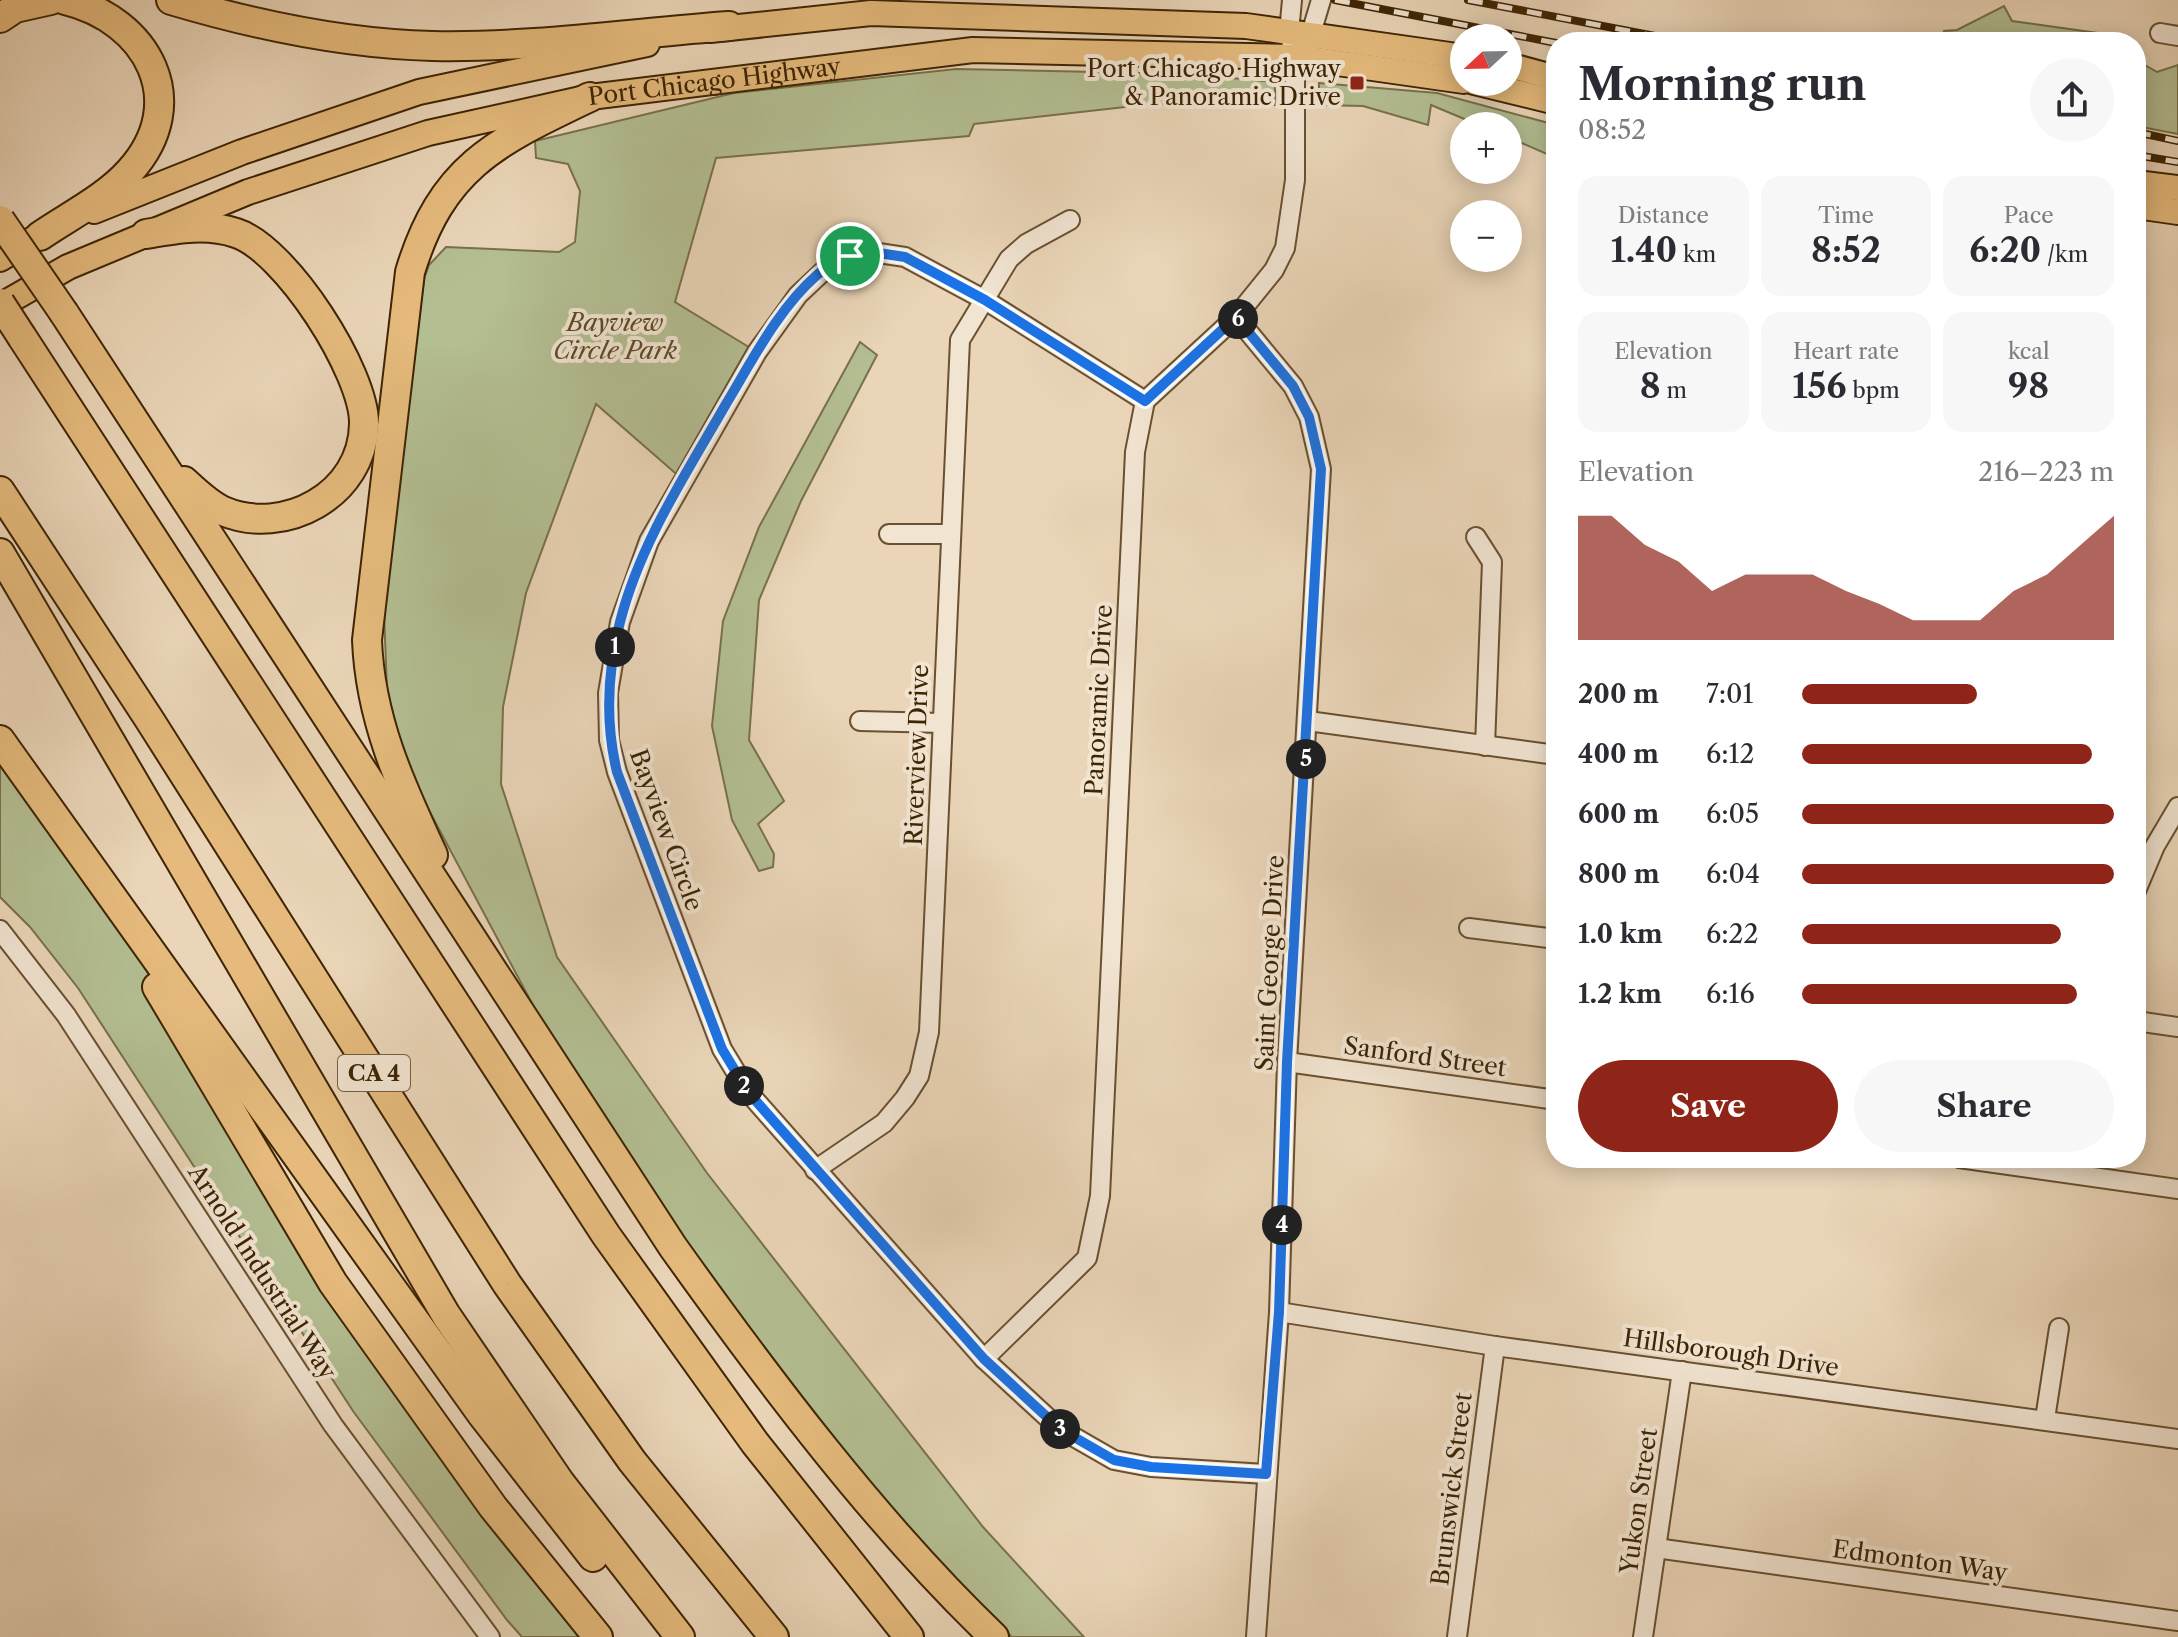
<!DOCTYPE html>
<html lang="en">
<head>
<meta charset="utf-8">
<style>
	body { margin:0; font-family:"Libre Caslon Text",serif; background:#f7f7f7; color:#2b2b33; height:100vh; display:flex; flex-direction:column; font-size:30px; white-space:nowrap }
	* { box-sizing:border-box; margin:0 }
	p { font-size:26px; color:#7c7c81 }
	.icon { flex:none; width:44px; height:44px; fill:none; stroke:currentColor; stroke-width:2; stroke-linecap:round; stroke-linejoin:round }
	.map { position:relative; flex:1; overflow:hidden }
	.details { position:absolute; left:1546px; top:32px; width:600px; height:1136px; display:flex; flex-direction:column; background:#fff; border-radius:32px; box-shadow:0 4px 20px #0003 }
	.details>* { flex:none }
	.needle { width:52px; rotate:248deg }
	.fabs { position:absolute; left:1450px; top:24px; display:grid; gap:16px }
	.fabs a { display:grid; place-items:center; width:72px; height:72px; border-radius:50%; background:#fff; box-shadow:0 4px 20px #0003; font-size:40px }
	.pin { position:absolute; display:grid; place-items:center; width:68px; height:68px; color:#fff; margin:-34px; border:4px solid #fff; border-radius:50%; box-shadow:0 2px 8px #0007 }
	.km { position:absolute; width:40px; height:40px; margin:-20px; border-radius:50%; background:#222; color:#fff; font-size:22px; line-height:40px; text-align:center }
	.round { display:grid; place-items:center; flex:none; width:84px; height:84px; border-radius:42px; background:#f7f7f7 }
	.overview { display:flex; align-items:center; justify-content:space-between; height:136px; padding:0 32px }
	h1 { font-size:44px; font-weight:800; line-height:60px }
	.stats { display:grid; grid-template-columns:repeat(3,1fr); gap:12px; height:136px; padding:8px 32px }
	.stats div { display:grid; align-content:center; border-radius:20px; background:#f7f7f7; text-align:center }
	.stats b { font-size:34px; font-weight:800 }
	.stats small { font-size:22px; font-weight:400 }
	.stats p { font-size:22px }
	.chart { height:224px; padding:16px 32px }
	.chart p { display:flex; justify-content:space-between }
	.chart svg { width:100%; height:144px; margin-top:8px; fill:#8f2418; opacity:.7 }
	.primary-button { display:flex; gap:16px; margin-top:auto; padding:16px 32px }
	.primary-button a { flex:1; height:92px; border-radius:48px; background:#8f2418; color:#fff; font-size:32px; font-weight:800; line-height:92px; text-align:center }
	.primary-button a+a { background:#f7f7f7; color:#2b2b33 }
	ul { padding:0 32px; list-style:none; font-size:26px }
	li { display:grid; grid-template-columns:128px 96px 1fr; align-items:center; height:60px }
	li i { height:20px; border-radius:10px; background:#8f2418 }
	.map>svg:first-child { display:block }
	.green { fill:#b3be92; stroke:#78714a; stroke-width:2 }
	.lines { fill:none; stroke-linecap:round; stroke-linejoin:round }
	.minor-casing { stroke:#685030; stroke-width:22 }
	.major-casing { stroke:#3d2403; stroke-width:28 }
	.highway-casing { stroke:#3d2403; stroke-width:32 }
	.minor { stroke:#f1e4d1; stroke-width:18 }
	.major { stroke:#e5ba7c; stroke-width:24 }
	.highway { stroke:#e5ba7c; stroke-width:28 }
	.rail-casing { stroke:#3d2403; stroke-width:8 }
	.rail { stroke:#f1e4d1; stroke-width:5; stroke-dasharray:15; stroke-linecap:butt }
	.highway-bridge-casing { stroke:#3d2403; stroke-width:32; stroke-linecap:butt }
	.highway-bridge { stroke:#e5ba7c; stroke-width:28 }
	.route-casing { stroke:#fff; stroke-width:16 }
	.route { stroke:#1a73e8; stroke-width:10 }
	.poi-dot { fill:#8f2418; stroke:#f1e4d1; stroke-width:3 }
	.labels { text-anchor:middle; stroke-width:8; stroke-linejoin:round; paint-order:stroke }
	.shield { fill:#f1e4d1; stroke:#735e41; stroke-width:2 }
	.shield-label { font-size:22px; font-weight:bold; fill:#3d2403 }
	.poi-label { font-size:24px; fill:#3d2403; stroke:#f1e4d1; text-anchor:end }
	.street-label { font-size:24px; fill:#3d2403; stroke:#f1e4d1 }
	.park-label { font-size:24px; font-style:italic; fill:#5a4a27; stroke:#f1e4d1 }
</style>
</head>
<body>
<div class="map">
<svg width="2178" height="1637" viewBox="0 0 2178 1637">
	<rect width="100%" height="100%" fill="#ead5b8"/>
	<filter id="stains"><feTurbulence type="fractalNoise" baseFrequency=".0025" numOctaves="4"/><feColorMatrix values="0 0 0 0 .2 0 0 0 0 .09 0 0 0 0 .02 0 0 0 .5 -.17"/></filter>
	<radialGradient id="worn" r=".72"><stop offset=".6" stop-color="#630" stop-opacity="0"/><stop offset="1" stop-color="#630" stop-opacity=".3"/></radialGradient>
	<g class="green">
		<path d="M2004,6l8,15 114,16 1,5h-185l2,-11 13,-1z"/>
		<path d="M2136,60l21,12 21,-7v69l-42,-8z"/>
		<path d="M956,69l232,5 87,8v23l-123,-1 -178,20 -5,12 -253,22 -41,144 82,50 -75,127 -86,-75 -70,189 -23,114 -2,77 56,173 150,216 276,354 101,110h-72l-12,-11 -151,-164 -172,-232 -142,-221 -127,-238 -21,-81 -3,-77 40,-334 5,-14 17,-18 113,5 16,-10 5,-51 -12,-27 -32,-6 -1,-17 199,-48z"/>
		<path d="M1319,83l118,10 119,32v33l-48,-21v-11h-27l-50,-21 -3,20 -65,-19 -44,-1z"/>
		<path d="M860,342l17,13 -76,146 -42,99 -10,140 35,61 -26,23 16,30 -1,13 -14,4 -27,-51 -20,-94 11,-105 36,-94z"/>
		<path d="M14,759l208,332 47,86 329,460h-76l-15,-17 -154,-209 -275,-423 -48,-61 -30,-30v-130z"/>
	</g>
	<g class="lines">
		<g class="minor-casing">
			<g id="minor">
				<path d="M2160,33l18,3"/>
				<path d="M1304,45l6,-8 11,-37"/>
				<path d="M1236,317l57,69 16,31 12,52 -34,593 -8,250 -23,325"/>
				<path d="M1145,401l-160,-101 -80,-43 -33,-5 -40,11 -34,32 -41,57 -108,189 -29,81 -12,71 1,47 8,32 105,277 26,43 236,267 76,70 54,31 37,7 115,7"/>
				<path d="M889,534h61"/>
				<path d="M1476,537l16,25 -7,184"/>
				<path d="M860,721l82,2"/>
				<path d="M1308,721l248,34"/>
				<path d="M2136,891l19,-45 23,-39"/>
				<path d="M1469,928l87,11"/>
				<path d="M0,930l66,85 267,410 157,212"/>
				<path d="M2136,1021l42,6"/>
				<path d="M1287,1062l269,38"/>
				<path d="M1959,1158l219,31"/>
				<path d="M815,1170l69,-47 21,-25 14,-22 10,-44 31,-692 49,-81 17,-15 44,-24"/>
				<path d="M1279,1312l216,34 683,93"/>
				<path d="M984,1359l103,-101 13,-62 35,-744 10,-51 91,-84 38,-47 11,-22 10,-68v-123l-6,-25 3,-32"/>
				<path d="M2045,1419l14,-91"/>
				<path d="M1656,1548l522,73"/>
				<path d="M1457,1637l38,-291"/>
				<path d="M1643,1637l39,-266"/>
			</g>
		</g>
		<g class="major-casing">
			<g id="major">
				<path d="M710,30l161,-17 375,13 218,31"/>
				<path d="M1508,65l48,13"/>
				<path d="M1474,82l82,20"/>
				<path d="M2136,183l42,5"/>
				<path d="M2136,206l42,6"/>
				<path d="M94,211l148,-59 177,-60 228,-48"/>
				<path d="M0,259l35,-21"/>
				<path id="s1" d="M0,306l68,-39 180,-75 180,-59 162,-36 383,-47 322,7 169,24"/>
			</g>
		</g>
		<g class="highway-casing">
			<g id="highway">
				<path d="M171,0c84,25 174,44 262,46 98,2 199,-13 296,-20"/>
				<path d="M0,18l15,-10 36,-8"/>
				<path d="M146,234c29,-5 60,-11 90,-1 50,16 129,140 128,191 -1,71 -80,113 -141,87 -15,-7 -27,-19 -39,-30"/>
				<path d="M40,236c29,-20 66,-38 90,-65 62,-69 18,-151 -65,-171"/>
				<path d="M64,313l609,934c95,133 204,278 321,390"/>
				<path d="M22,337l584,898 149,208 154,194"/>
				<path d="M0,491l149,228 358,565 125,177 142,176"/>
				<path d="M0,553l446,762 113,166 121,156"/>
				<path d="M0,740l483,676 110,141"/>
				<path d="M433,855c-33,-71 -63,-136 -66,-215l43,-368c32,-106 86,-130 180,-175"/>
				<path d="M157,987l176,296 160,224 105,130"/>
			</g>
		</g>
		<use href="#minor" class="minor"/>
		<use href="#major" class="major"/>
		<use href="#highway" class="highway"/>
		<g class="rail-casing">
			<g id="rail">
				<path d="M1335,0l221,43"/>
				<path d="M1468,0l218,42"/>
				<path d="M2136,132l42,9"/>
				<path d="M2136,155l42,7"/>
			</g>
		</g>
		<use href="#rail" class="rail"/>
		<g class="highway-bridge-casing">
			<g id="highway-bridge">
				<path d="M0,220l64,93"/>
				<path d="M0,303l22,34"/>
			</g>
		</g>
		<use href="#highway-bridge" class="highway-bridge"/>
	</g>
	<g class="lines">
		<g class="route-casing">
			<path id="route" d="M872,252l33,5 80,43 160,101 91,-84 57,69 16,31 12,52 -34,593 -8,250 -13,162 -115,-7 -37,-7 -54,-31 -76,-70 -236,-267 -26,-43 -105,-277c-12,-50 -10,-99 3,-150 20,-79 66,-148 106,-218 26,-43 52,-95 91,-129 16,-15 34,-19 55,-23z"/>
		</g>
		<use href="#route" class="route"/>
	</g>
	<rect class="poi-dot" x="1349" y="75" width="16" height="16" rx="4"/>
	<g class="labels">
		<rect class="shield" x="338" y="1055" width="72" height="36" rx="6"/>
		<g class="shield-label">
			<text x="374" y="1081">CA 4</text>
		</g>
		<g class="poi-label">
			<text x="1341" y="77">Port Chicago Highway<tspan x="1341" dy="28">&amp; Panoramic Drive</tspan></text>
		</g>
		<g class="street-label">
			<text dy="8" stroke="none"><textPath href="#s1" startOffset="754">Port Chicago Highway</textPath></text>
			<text transform="translate(1099 700) rotate(-87)" y="8">Panoramic Drive</text>
			<text transform="translate(917 755) rotate(-88)" y="8">Riverview Drive</text>
			<text transform="translate(666 830) rotate(70)" y="8">Bayview Circle</text>
			<text transform="translate(1270 963) rotate(-87)" y="8">Saint George Drive</text>
			<text transform="translate(1425 1057) rotate(8)" y="8">Sanford Street</text>
			<text transform="translate(262 1272) rotate(57)" y="8">Arnold Industrial Way</text>
			<text transform="translate(1731 1353) rotate(8)" y="8">Hillsborough Drive</text>
			<text transform="translate(1452 1489) rotate(-83)" y="8">Brunswick Street</text>
			<text transform="translate(1639 1501) rotate(-82)" y="8">Yukon Street</text>
			<text transform="translate(1920 1561) rotate(8)" y="8">Edmonton Way</text>
		</g>
		<g class="park-label">
			<text x="615" y="331">Bayview<tspan x="615" dy="28">Circle Park</tspan></text>
		</g>
	</g>
	<rect width="100%" height="100%" filter="url(#stains)"/>
	<rect width="100%" height="100%" fill="url(#worn)"/>
</svg>
<div class="fabs">
<a><svg class="needle" viewBox="-14 -14 28 28"><path d="M0-13l5 13h-10z" fill="#e53935"/><path d="M0 13l5-13h-10z" fill="#7c7c81"/></svg></a>
<a>+</a>
<a>−</a>
</div>
<div class="pin" style="left:850px;top:256px;background:#1e9e55"><svg class="icon" aria-label="arrive" viewBox="0 0 24 24"><path d="M6 21V4h12l-3 4 3 4H6"/></svg></div>
<b class="km" style="left:615px;top:647px">1</b>
<b class="km" style="left:744px;top:1086px">2</b>
<b class="km" style="left:1060px;top:1429px">3</b>
<b class="km" style="left:1282px;top:1225px">4</b>
<b class="km" style="left:1306px;top:759px">5</b>
<b class="km" style="left:1238px;top:319px">6</b>
<section class="details">
<div class="overview"><div><h1>Morning run</h1><p>08:52</p></div><a class="round"><svg class="icon" aria-label="share" viewBox="0 0 24 24"><path d="M12 15V3M7 8l5-5 5 5M5 13v7h14v-7"/></svg></a></div>
<div class="stats">
<div><p>Distance</p><b>1.40<small> km</small></b></div>
<div><p>Time</p><b>8:52</b></div>
<div><p>Pace</p><b>6:20<small> /km</small></b></div>
</div>
<div class="stats">
<div><p>Elevation</p><b>8<small> m</small></b></div>
<div><p>Heart rate</p><b>156<small> bpm</small></b></div>
<div><p>kcal</p><b>98</b></div>
</div>
<div class="chart"><p><span>Elevation</span>216–223 m</p>
<svg viewBox="0 0 160 44" preserveAspectRatio="none"><path d="M0 44V6L10 6L20 15L30 20L40 29L50 24L60 24L70 24L80 29L90 33L100 38L110 38L120 38L130 29L140 24L150 15L160 6V44z"/></svg>
</div>
<ul>
<li><b>200 m</b>7:01<i style="width:56%"></i></li>
<li><b>400 m</b>6:12<i style="width:93%"></i></li>
<li><b>600 m</b>6:05<i style="width:100%"></i></li>
<li><b>800 m</b>6:04<i style="width:100%"></i></li>
<li><b>1.0 km</b>6:22<i style="width:83%"></i></li>
<li><b>1.2 km</b>6:16<i style="width:88%"></i></li>
</ul>
<div class="primary-button"><a>Save</a><a>Share</a></div>
</section>
</div>
</body>
</html>
